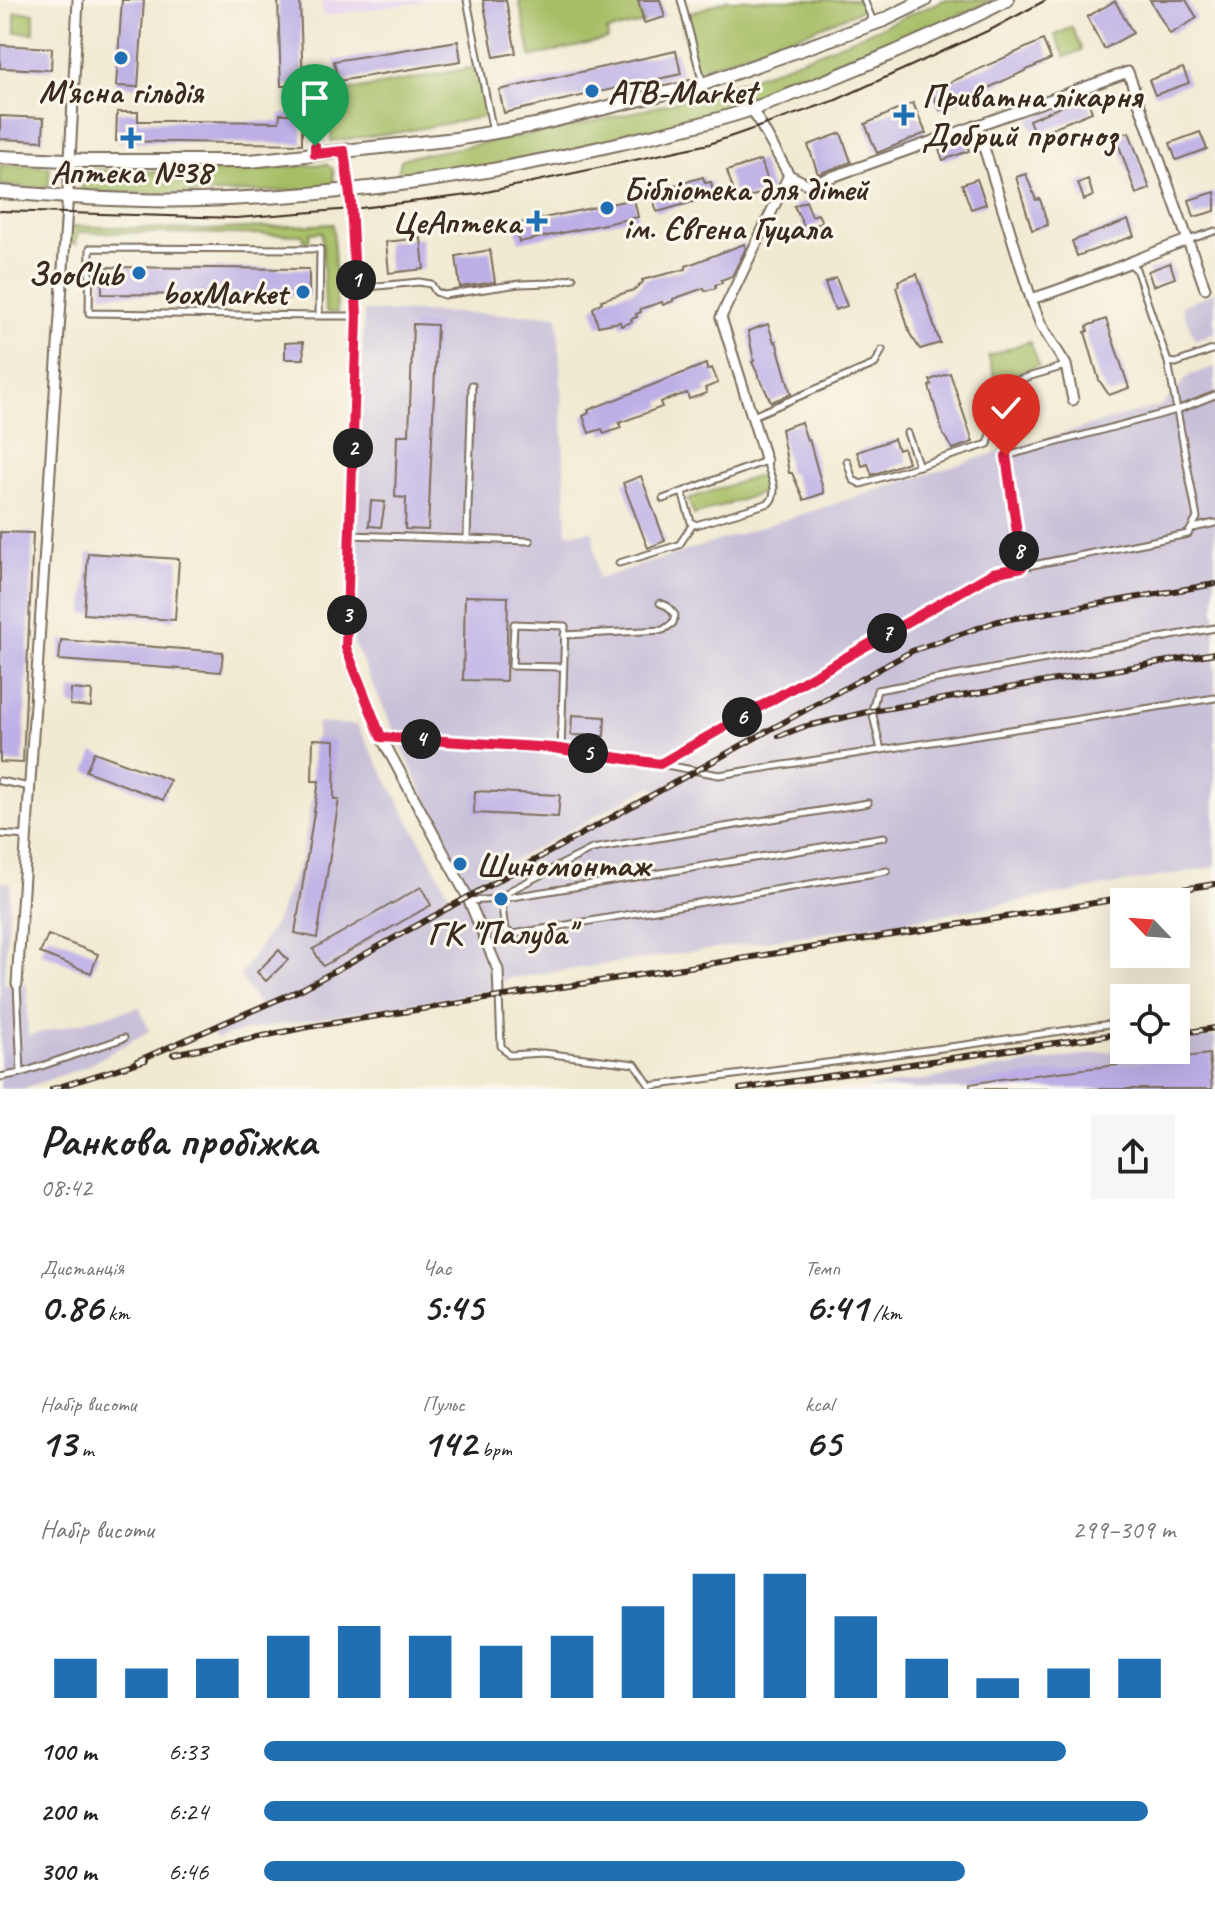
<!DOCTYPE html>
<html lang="uk">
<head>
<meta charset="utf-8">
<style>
	body { margin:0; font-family:Caveat,sans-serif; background:#f6f6f6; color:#222; height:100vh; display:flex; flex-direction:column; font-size:30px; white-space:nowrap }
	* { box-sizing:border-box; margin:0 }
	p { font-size:26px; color:#767676 }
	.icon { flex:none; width:44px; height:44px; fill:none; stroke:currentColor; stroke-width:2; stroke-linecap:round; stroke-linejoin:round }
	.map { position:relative; height:1089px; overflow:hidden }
	.drawer { display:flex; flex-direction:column; background:#fff; flex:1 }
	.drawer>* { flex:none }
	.needle { width:52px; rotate:295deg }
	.fabs { position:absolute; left:1110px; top:888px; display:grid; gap:16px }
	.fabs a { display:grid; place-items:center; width:80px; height:80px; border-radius:0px; background:#fff; box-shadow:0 8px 32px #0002; font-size:40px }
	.pin { position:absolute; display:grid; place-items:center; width:68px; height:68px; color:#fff; margin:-82px -34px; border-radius:50% 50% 50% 0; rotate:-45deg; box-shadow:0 0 8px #0007 }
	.pin .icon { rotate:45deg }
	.km { position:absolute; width:40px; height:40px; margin:-20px; border-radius:50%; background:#222; color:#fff; font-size:22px; line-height:40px; text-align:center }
	.round { display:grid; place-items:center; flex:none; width:84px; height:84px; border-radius:0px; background:#f6f6f6 }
	.overview { display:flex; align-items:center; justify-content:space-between; height:136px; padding:0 40px }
	h1 { font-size:44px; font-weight:800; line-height:60px }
	.figures { display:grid; grid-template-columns:repeat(3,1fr); gap:12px; height:136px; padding:8px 40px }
	.figures div { display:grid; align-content:center }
	.figures b { font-size:40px; font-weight:800 }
	.figures small { font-size:22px; font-weight:400 }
	.figures p { font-size:22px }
	.chart { height:224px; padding:16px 40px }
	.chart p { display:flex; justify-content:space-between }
	.chart svg { width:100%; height:144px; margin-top:8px; stroke:#1f6fb2; stroke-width:6 }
	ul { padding:0 40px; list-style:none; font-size:26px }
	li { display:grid; grid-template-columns:128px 96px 1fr; align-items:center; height:60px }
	li i { height:20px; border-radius:10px; background:#1f6fb2 }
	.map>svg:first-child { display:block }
	.built { fill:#e6d2f0 }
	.industrial { fill:#c8bfd8 }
	.green { fill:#a5bd63; stroke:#707440; stroke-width:2 }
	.building { fill:#bdafe6 }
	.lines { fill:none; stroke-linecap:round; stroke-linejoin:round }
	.lane-casing { stroke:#7b6d5d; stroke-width:9 }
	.street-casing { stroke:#7b6d5d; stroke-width:13 }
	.secondary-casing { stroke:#7b6d5d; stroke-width:16 }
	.lane { stroke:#fff; stroke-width:5 }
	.street { stroke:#fff; stroke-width:9 }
	.secondary { stroke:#fff; stroke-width:12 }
	.tram { stroke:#3b2a1e; stroke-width:2 }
	.rail-casing { stroke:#3b2a1e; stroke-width:6 }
	.rail { stroke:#fbf7ec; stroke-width:3; stroke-dasharray:9; stroke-linecap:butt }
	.route-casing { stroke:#fff; stroke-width:16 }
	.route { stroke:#e11d48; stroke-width:10 }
	.poi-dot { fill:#1f6fb2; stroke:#fbf7ec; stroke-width:3 }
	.labels { text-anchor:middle; stroke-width:6; stroke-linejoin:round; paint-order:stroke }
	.poi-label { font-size:34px; font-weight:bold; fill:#3b2a1e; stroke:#fbf7ec; text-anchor:start }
</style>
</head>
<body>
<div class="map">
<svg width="1215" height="1089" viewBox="0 0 1215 1089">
	<rect width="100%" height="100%" fill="#fbf7ec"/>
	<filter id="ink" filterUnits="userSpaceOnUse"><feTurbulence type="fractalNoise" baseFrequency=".0125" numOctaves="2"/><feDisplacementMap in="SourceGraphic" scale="16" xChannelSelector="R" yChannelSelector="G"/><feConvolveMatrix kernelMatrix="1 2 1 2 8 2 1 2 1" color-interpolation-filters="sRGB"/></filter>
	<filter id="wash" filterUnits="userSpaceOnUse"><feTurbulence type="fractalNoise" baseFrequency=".006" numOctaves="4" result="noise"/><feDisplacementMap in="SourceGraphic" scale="32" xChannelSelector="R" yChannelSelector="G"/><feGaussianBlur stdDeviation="1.8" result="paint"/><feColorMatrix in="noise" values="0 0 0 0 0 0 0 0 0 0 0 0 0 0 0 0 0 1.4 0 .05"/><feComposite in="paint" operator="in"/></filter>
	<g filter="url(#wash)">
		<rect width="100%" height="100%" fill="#f1ead2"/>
		<path class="built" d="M321,0h116l-114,16z"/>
		<g class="industrial">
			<path d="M1215,292v40l-20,8 -14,-34z"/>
			<path d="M364,311l194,4 9,218 26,-2 5,48 387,-123 177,-51 28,-30 25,-8v500l-290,51 -420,61 -16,12 -241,39 -32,9 -5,-9 49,-23 -20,-31 35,-53 26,-63 12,-68 4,-69 40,2 95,174 126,-70 81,-35 -6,-9 -187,101 -112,-242z"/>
			<path d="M0,882l11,1 -7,101h23l1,52 112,-29 9,24 -64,36 -63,22h-22z"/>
			<path d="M1215,1036v53h-352l261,-40 52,1v-8z"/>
		</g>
		<g class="green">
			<path d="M519,0h119l6,23 -37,8 1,8 -77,18z"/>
			<path d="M727,0h132l5,9 -59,24 -112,38 -12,-54z"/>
			<path d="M944,0h50l-174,76 -123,44 -151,38 -142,22 -6,-7 3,-13 7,-3c94,-17 189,-33 280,-59 88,-25 172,-62 256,-98z"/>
			<path d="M15,12l19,1v20l-19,-1z"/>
			<path d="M1072,27l10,23 -17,7 -10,-22z"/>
			<path d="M477,67l10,49 -86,16 -70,9v-47z"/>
			<path d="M326,164l7,5 1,16 -6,4 -132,5 -115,-2 2,-23 111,4z"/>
			<path d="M0,165l50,2 -2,21 -48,-3z"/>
			<path d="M333,224l4,89 -10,-1 -2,-3 -3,-77 -12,1 -1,8h-5l-1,-6 -225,-3 -2,12 -6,-1 1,-17 135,4z"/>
			<path d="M1030,341l9,24 -43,15 -8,-24z"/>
			<path d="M763,474l5,17 -74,24 -6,-16z"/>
		</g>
		<g id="blocks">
			<g class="building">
				<path d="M122,0h22l-6,87 -22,-1z"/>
				<path d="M278,0h22l3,86h-22z"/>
				<path d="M483,0h23l10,53 -22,4z"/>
				<path d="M638,0h22l5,17 -21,6z"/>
				<path d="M1150,0h36l11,18 -27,16z"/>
				<path d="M1115,1l18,32 -29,16 -17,-32z"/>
				<path d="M1043,40l8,19 -111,51 -9,-19z"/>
				<path d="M458,41l3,20 -123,20 -4,-20z"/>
				<path d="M0,45l52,3 -1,22 -51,-2z"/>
				<path d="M676,51l5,23 -177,39 -5,-23z"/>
				<path d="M1183,68l6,15 -34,12 -6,-15z"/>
				<path d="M1086,96l6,16 -57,23 -6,-15z"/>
				<path d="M913,103l13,30 -49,20 -12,-29z"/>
				<path d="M117,112h21v9h51l90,1 1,-8h22v30l-186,-3z"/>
				<path d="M0,116l44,2 -1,23 -43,-2z"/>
				<path d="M1129,132l21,57 -14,5 -20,-57z"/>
				<path d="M1200,132l7,17 -31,11 -6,-17z"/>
				<path d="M841,133l10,29 -33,12 -10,-29z"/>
				<path d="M965,139l4,12 -26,9 -4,-11z"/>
				<path d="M761,160l10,30 -34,11 -10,-30z"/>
				<path d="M1026,174l10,26 4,-1 8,26 -16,5 -16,-53z"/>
				<path d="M703,177l2,6 6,-1 3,14 -57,16 -6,-20z"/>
				<path d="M977,179l9,25 -15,5 -9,-25z"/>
				<path d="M1088,179l5,17 -9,4 -6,-17z"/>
				<path d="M1215,192v19l-21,6 -5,-17z"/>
				<path d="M634,199l4,18 -119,25 -4,-18z"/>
				<path d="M806,201l6,15 6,-2 4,8 -16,8 -12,-24z"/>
				<path d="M1128,220l6,16 -57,20 -5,-15z"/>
				<path d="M421,238l3,31 -35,4 -3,-31z"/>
				<path d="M744,244l2,4 -14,28 -11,4 1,3 -7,2 1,3 -11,3 -1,-3 -31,11v2l-10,4 -1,-3 -22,7 1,3 -5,2 1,3 -6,2 1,3 -11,4 -1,-4 -22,4 -5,-18 9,-6 -1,-2 33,-10 9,-8 -1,-2 44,-11v-3z"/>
				<path d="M490,250l5,32 -35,5 -4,-31z"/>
				<path d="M1170,263l5,15 -22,8 -5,-15z"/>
				<path d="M102,267l207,2v27l-207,-2z"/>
				<path d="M917,274l23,69 -20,6 -10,-15 -14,-47 3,-2 -1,-4z"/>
				<path d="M836,278l11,28 -12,4 -10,-27z"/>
				<path d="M1106,319l23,69 -20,7 -10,-15 -14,-48 3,-1 -1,-5z"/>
				<path d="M413,324l24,1 -9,205 -23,-1 1,-31 -11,-1 2,-62h12z"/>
				<path d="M768,324l6,18 2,-1 15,53 -20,8 -19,-40 2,-1 -6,-30z"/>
				<path d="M303,342l1,17h-19v-16z"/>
				<path d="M706,364l1,6 5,-2 6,15 -13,5 2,5 -18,6 -2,-6 -27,9 2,5 -43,16 2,5 -17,6 -2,-5 -13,4 -6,-17 6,-3 -1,-3z"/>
				<path d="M950,373l23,69 -20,7 -10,-15 -14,-48 3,-1 -2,-5z"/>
				<path d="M801,422l6,18 2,-1 15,54 -20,7 -12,-27h-3l-8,-44z"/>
				<path d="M894,439l4,11 5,-2 5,14 -36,13 -4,-11 -6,2 -5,-14z"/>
				<path d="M641,476l24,65 -17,7 -25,-65z"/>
				<path d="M371,501l14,1 -4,25 -12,-1z"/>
				<path d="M0,532l33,1 -10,230 -23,-1z"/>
				<path d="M88,553l91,6 -4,61 -91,-6z"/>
				<path d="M465,596l43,1 -2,84 -43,-1z"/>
				<path d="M61,640l162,12 -2,20 -162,-12z"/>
				<path d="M71,689l21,2 -1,16 -21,-2z"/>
				<path d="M572,715l33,2 -1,19 -33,-1z"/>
				<path d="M313,739l22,1 -1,59h5l-22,139 -22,-5 24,-152h-7z"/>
				<path d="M94,752l76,28 -7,20 -77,-29z"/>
				<path d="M475,791l85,4 -2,22 -84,-4z"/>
				<path d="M421,887l10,18 -108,61 -10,-17z"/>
				<path d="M48,935l50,19 -7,19 -51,-20z"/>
				<path d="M279,950l9,10 -22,21 -9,-9z"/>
				<path d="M1209,1054l3,35h-242v-5l31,-5z"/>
			</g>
		</g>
	</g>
	<g filter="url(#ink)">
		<use href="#blocks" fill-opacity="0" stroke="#7b6d5d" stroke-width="2"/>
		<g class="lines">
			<g class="lane-casing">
				<g id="lane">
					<path d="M467,0l26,132"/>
					<path d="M681,0l22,84"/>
					<path d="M864,0l9,21"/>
					<path d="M315,101v51"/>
					<path d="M1188,240l27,-9"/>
					<path d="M1128,262l8,7 32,93 8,1 39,-14"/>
					<path d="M357,288l62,-6 12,2 5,8 8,3 75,-11 31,-1 23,-5"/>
					<path d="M319,316l1,-67 -230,-1 -1,65 230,3h37"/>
					<path d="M977,392l88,-26"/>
					<path d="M753,416l122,-52 7,-14"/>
					<path d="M907,433l12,33"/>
					<path d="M847,461l6,19 8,4 127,-40 3,-10 -4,-13"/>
					<path d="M663,499l103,-38c4,14 14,31 3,42l-73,22 -5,-3 -9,-30"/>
					<path d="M1193,528l22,-5"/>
					<path d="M351,535l179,6"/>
					<path d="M467,537l5,-152"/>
					<path d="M619,563l60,-18 14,-21"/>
					<path d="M1022,567l-16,-111 171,-46 38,-15"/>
					<path d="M564,635l99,-5 10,-7 2,-8 -8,-9 -7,-3"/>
					<path d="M382,737l171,11 107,16 333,-191 195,-39 9,-16 -29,-156"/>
					<path d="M561,749l4,-123 -51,-2 -2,42 50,1"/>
					<path d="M881,750l-9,-39 5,-21 338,-62"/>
					<path d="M661,764l58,11 496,-77"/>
					<path d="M0,781l30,6"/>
					<path d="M868,803l-276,46 -81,41 -10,9 4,31 8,4 374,-63"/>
					<path d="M0,834l26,2"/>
					<path d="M469,901l30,-2 385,-62"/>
					<path d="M17,984l4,89"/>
					<path d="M499,995l2,51 8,9 34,-2 92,11 15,22 315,-41 159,-23"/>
					<path d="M0,1077l21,-4 103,-35"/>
				</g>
			</g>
			<g class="street-casing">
				<g id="street">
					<path d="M752,109l37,66 -68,142 45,144"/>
					<path d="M977,125l54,174 10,26 25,40 7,35"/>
					<path d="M344,151l8,66 5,99 -11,332 35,89 86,159 31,74 1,25"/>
					<path d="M789,175l20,10 319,-113 77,216"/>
					<path d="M1031,299c53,-16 104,-40 156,-59"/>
					<path d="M17,984l53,-824 8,-160"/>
				</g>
			</g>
			<g class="secondary-casing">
				<g id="secondary">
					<path d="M0,157l88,4h162l206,-22 79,-14 168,-41 181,-64 41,-20"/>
					<path d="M0,192c66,5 133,10 199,8 142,-4 280,-23 418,-56 45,-11 91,-20 135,-35 49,-17 98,-38 145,-58 37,-16 74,-32 110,-51"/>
				</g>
			</g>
			<use href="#lane" class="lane"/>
			<use href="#street" class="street"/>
			<use href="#secondary" class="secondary"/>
			<path class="tram" d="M0,211l236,7 116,-9 125,-15 232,-50 127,-44 158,-72 52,-28"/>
			<g class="rail-casing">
				<g id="rail">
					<path d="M779,736l24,-9 69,-16 343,-58"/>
					<path d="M1176,1034l39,-6"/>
					<path d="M173,1054l135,-27 907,-143"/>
					<path d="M137,1061l165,-72 610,-338 86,-30 217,-37"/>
					<path d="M52,1089l94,-29"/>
					<path d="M740,1089l384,-56"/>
				</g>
			</g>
			<use href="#rail" class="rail"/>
		</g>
	</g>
	<g class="lines" filter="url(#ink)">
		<g class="route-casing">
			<path id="route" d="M315,146v8l29,-3 7,52 6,113 -11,332 35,89 172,11 107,16 333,-191 29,-6 -16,-111"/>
		</g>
		<use href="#route" class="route"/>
	</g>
	<g class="poi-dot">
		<circle cx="121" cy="58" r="8"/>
		<circle cx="592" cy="91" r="8"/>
		<path d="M900 103h8v8h8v8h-8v8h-8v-8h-8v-8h8z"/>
		<path d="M127 126h8v8h8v8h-8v8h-8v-8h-8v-8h8z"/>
		<circle cx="607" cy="208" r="8"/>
		<path d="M533 209h8v8h8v8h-8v8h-8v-8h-8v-8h8z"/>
		<circle cx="139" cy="273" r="8"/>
		<circle cx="303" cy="292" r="8"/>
		<circle cx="460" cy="864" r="8"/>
		<circle cx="501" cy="899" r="8"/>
	</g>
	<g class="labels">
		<g class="poi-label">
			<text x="121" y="103" text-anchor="middle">М'ясна гільдія</text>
			<text x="608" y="103">ATB-Market</text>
			<text x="922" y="107">Приватна лікарня<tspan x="922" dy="39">Добрий прогноз</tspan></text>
			<text x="131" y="183" text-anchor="middle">Аптека №38</text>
			<text x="623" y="200">Бібліотека для дітей<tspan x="623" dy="39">ім. Євгена Гуцала</tspan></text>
			<text x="521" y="233" text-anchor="end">ЦеАптека</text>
			<text x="123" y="285" text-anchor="end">ЗооClub</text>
			<text x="287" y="304" text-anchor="end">boxMarket</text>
			<text x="476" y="876">Шиномонтаж</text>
			<text x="501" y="944" text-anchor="middle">ГК "Палуба"</text>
		</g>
	</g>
</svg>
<div class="fabs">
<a><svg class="needle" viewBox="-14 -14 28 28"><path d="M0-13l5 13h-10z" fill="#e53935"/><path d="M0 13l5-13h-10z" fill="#767676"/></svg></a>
<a><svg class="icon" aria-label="locate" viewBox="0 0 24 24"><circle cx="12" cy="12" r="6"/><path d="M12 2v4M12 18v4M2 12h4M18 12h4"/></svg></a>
</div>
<div class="pin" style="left:315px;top:146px;background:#1e9e55"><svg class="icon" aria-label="arrive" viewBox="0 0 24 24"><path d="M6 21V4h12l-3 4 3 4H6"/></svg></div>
<div class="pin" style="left:1006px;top:456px;background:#d93025"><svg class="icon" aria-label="check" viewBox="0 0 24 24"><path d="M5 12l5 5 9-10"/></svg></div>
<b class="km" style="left:356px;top:280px">1</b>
<b class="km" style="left:353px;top:448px">2</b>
<b class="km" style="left:347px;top:615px">3</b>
<b class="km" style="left:421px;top:739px">4</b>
<b class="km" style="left:588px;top:753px">5</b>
<b class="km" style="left:742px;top:717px">6</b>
<b class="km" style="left:887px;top:633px">7</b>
<b class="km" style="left:1019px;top:551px">8</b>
</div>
<section class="drawer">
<div class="overview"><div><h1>Ранкова пробіжка</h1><p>08:42</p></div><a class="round"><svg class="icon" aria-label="share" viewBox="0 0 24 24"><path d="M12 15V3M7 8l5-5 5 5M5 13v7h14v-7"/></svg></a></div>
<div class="figures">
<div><p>Дистанція</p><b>0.86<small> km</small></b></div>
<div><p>Час</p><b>5:45</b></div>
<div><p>Темп</p><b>6:41<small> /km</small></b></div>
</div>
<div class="figures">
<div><p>Набір висоти</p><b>13<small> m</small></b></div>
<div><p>Пульс</p><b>142<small> bpm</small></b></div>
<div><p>kcal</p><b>65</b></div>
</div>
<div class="chart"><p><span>Набір висоти</span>299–309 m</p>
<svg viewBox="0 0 160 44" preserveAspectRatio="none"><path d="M5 44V32M15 44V35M25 44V32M35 44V25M45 44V22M55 44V25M65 44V28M75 44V25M85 44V16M95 44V6M105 44V6M115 44V19M125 44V32M135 44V38M145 44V35M155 44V32"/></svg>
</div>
<ul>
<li><b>100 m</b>6:33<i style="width:88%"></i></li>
<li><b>200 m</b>6:24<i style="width:97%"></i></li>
<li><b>300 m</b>6:46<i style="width:77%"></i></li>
</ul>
</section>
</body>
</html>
